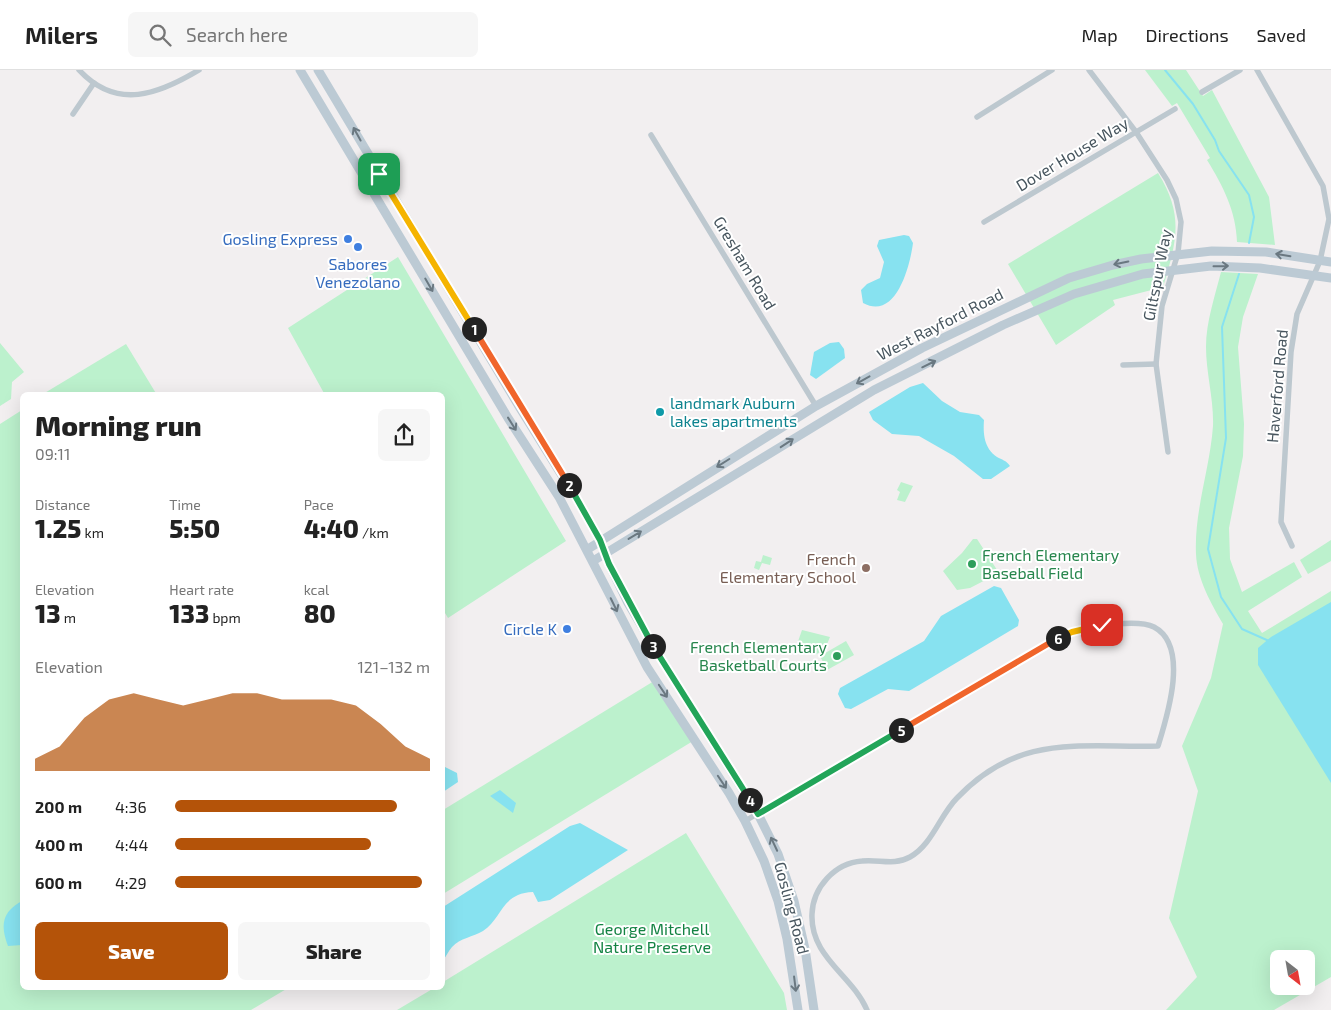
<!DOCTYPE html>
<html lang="en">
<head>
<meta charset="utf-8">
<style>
	body { margin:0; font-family:"Exo 2",sans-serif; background:#f6f6f6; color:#222; height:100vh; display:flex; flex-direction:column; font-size:19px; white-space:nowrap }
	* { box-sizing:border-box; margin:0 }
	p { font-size:16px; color:#767676 }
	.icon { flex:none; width:28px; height:28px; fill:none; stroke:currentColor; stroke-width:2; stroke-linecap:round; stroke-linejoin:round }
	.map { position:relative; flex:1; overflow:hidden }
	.details { position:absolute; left:20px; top:322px; width:425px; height:598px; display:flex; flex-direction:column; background:#fff; border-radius:8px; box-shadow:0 5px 20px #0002 }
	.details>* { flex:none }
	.needle { width:32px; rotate:149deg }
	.fabs { position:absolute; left:1270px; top:880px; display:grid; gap:10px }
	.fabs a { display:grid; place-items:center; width:45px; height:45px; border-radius:8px; background:#fff; box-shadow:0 5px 20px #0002; font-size:25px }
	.pin { position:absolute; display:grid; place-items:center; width:42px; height:42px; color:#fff; margin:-21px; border-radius:10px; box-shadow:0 2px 8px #0006 }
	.km { position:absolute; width:25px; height:25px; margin:-12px; border-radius:50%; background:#222; color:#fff; font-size:14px; line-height:25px; text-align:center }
	.round { display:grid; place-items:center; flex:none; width:52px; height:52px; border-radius:8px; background:#f6f6f6 }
	.head { display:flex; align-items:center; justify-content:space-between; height:85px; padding:0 15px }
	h1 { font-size:28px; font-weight:800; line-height:38px }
	.metrics { display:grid; grid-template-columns:repeat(3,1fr); gap:8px; height:85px; padding:5px 15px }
	.metrics div { display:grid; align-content:center }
	.metrics b { font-size:25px; font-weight:800 }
	.metrics small { font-size:14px; font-weight:400 }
	.metrics p { font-size:14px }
	.chart { height:140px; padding:10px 15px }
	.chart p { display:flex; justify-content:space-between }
	.chart svg { width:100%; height:90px; margin-top:5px; fill:#b45309; opacity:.7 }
	.cta { display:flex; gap:10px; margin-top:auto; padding:10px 15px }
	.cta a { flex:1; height:58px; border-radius:8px; background:#b45309; color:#fff; font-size:20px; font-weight:800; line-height:58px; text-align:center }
	.cta a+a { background:#f6f6f6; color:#222 }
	ul { padding:0 15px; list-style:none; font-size:16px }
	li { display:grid; grid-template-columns:80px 60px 1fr; align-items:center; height:38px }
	li i { height:12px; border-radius:6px; background:#b45309 }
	header { display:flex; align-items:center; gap:30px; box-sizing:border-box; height:70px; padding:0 25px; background:#fff; border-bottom:1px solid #e0e0e0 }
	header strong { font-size:24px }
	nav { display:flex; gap:28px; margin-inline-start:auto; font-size:18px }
	.search { width:350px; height:45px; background:#f6f6f6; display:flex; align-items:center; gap:12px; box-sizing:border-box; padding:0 18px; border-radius:8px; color:#767676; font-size:19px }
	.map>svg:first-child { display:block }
	.green { fill:#bcf1cd; fill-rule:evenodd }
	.water { fill:#87e2f0 }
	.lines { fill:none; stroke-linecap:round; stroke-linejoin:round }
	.stream { stroke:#87e2f0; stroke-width:2 }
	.street { stroke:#bdc8cf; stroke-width:5.5 }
	.secondary { stroke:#bccad4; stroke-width:9 }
	.oneway { stroke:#6a7881 }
	.split-1-casing { stroke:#fff; stroke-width:10 }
	.split-2-casing { stroke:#fff; stroke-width:10 }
	.split-3-casing { stroke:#fff; stroke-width:10 }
	.split-4-casing { stroke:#fff; stroke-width:10 }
	.split-5-casing { stroke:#fff; stroke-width:10 }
	.split-6-casing { stroke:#fff; stroke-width:10 }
	.split-7-casing { stroke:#fff; stroke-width:10 }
	.split-1 { stroke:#f5b400; stroke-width:6 }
	.split-2 { stroke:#f0652b; stroke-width:6 }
	.split-3 { stroke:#22a559; stroke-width:6 }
	.split-4 { stroke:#22a559; stroke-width:6 }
	.split-5 { stroke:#22a559; stroke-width:6 }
	.split-6 { stroke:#f0652b; stroke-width:6 }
	.split-7 { stroke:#f5b400; stroke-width:6 }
	.shop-dot { fill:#3f7fe0; stroke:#fff; stroke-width:2 }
	.culture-dot { fill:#0f9aa8; stroke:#fff; stroke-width:2 }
	.leisure-dot { fill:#2e9e5b; stroke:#fff; stroke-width:2 }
	.education-dot { fill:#8d6e63; stroke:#fff; stroke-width:2 }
	.labels { text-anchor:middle; stroke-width:4; stroke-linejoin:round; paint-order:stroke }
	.street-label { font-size:16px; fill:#47555e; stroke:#fff }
	.shop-label { font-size:16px; fill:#366cbe; stroke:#fff; text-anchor:end }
	.culture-label { font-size:16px; fill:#0d838f; stroke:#fff; text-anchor:start }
	.leisure-label { font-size:16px; fill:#27864d; stroke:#fff; text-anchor:start }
	.education-label { font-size:16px; fill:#785e54; stroke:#fff; text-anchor:end }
	.park-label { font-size:16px; fill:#138343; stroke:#fff }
</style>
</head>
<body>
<header>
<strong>Milers</strong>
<div class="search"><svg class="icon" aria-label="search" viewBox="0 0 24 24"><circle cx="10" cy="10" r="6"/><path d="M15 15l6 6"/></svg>Search here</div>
<nav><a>Map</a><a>Directions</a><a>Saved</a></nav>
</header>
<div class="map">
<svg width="1331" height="940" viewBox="0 0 1331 940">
	<rect width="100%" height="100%" fill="#f2eff0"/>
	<g class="green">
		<path d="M1145,0h41l17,26 9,-6 57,107 6,48 -38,-3c-1,-31 -14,-56 -30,-82l3,-2 -33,-55 -5,3z"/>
		<path d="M1158,103c27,43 18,70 5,114l-50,13 2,5 -59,40 -48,-81z"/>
		<path d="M398,187l168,284 -118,77 -6,-10v-213h-117l-37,-67z"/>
		<path d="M1221,202l37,2 -15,43 -5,30 6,77 -1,32 -14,72 1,31 12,33 52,-30 8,15 -54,34 14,22 69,-42v386l-57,33h-108l31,-33 -28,-59 29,-127 -16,-45 29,-68 12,-54c-12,-21 -26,-45 -27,-70 -2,-43 14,-85 17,-128 1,-26 -7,-53 -7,-79 0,-25 9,-51 15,-75zM1279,889h27v27h-27z"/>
		<path d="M0,273l24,29 -12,10 -1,17 -11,7z"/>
		<path d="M126,274l31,51h-114v-1z"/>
		<path d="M22,340v578h266l-37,22h-251v-586z"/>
		<path d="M901,412l12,4 -8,16 -8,-2 3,-8 -3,-2z"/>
		<path d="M973,469h4l22,34 -29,15 -13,2 -14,-19 19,-18z"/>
		<path d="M1331,470v21l-23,13 -8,-14z"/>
		<path d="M763,485l9,3 -2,7 -8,-2 -3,7 -5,-2 2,-7 5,1z"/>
		<path d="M802,560l28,7 -5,12 -10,6 -20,-5z"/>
		<path d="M846,571l8,14 -27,15 -7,-14z"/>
		<path d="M654,611l39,60 -250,153v-84z"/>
		<path d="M686,763l98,160 3,17h-390l37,-22h8l1,-6z"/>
	</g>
	<g class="water">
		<path d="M904,165l5,1 4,7c-3,23 -17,78 -50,60l-2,-13 6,-6 13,-6 4,-16 -7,-16 2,-6z"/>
		<path d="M839,272l5,7 1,9 -29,21 -6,-4 4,-23 16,-9z"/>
		<path d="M923,313l19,18 18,11 19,3 5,5c-1,14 0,28 13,37 5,3 9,3 13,9l-19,13h-8l-29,-23 -35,-20 -27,-2 -19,-14 -4,-8 41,-25z"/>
		<path d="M994,516l7,2 18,32 -1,6 -109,65 -21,-2 -37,20 -6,-1 -7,-14 2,-6 84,-47 17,-25z"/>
		<path d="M1331,532v181l-73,-118v-17l13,-11z"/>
		<path d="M443,696l14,7 1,9 -15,10z"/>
		<path d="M500,720l16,13 -3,10 -23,-17z"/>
		<path d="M580,753l48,27 -78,50 -12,2 -5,-10c-32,1 -31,27 -50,39 -10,6 -23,7 -31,16 -4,4 -5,9 -9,13v-53l127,-81z"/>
		<path d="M22,831v44l-14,1c-8,-21 -6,-34 14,-45z"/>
	</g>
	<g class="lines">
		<g class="stream">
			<path d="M1165,0l28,34 22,36 4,11 30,44 5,22 -5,26"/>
			<path d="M1239,204l-17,53 4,111 -18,111 13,48 21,32 27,12"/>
		</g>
		<g class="street">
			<path d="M79,0c38,41 80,24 120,0"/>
			<path d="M1089,0l47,62 31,48 9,19 5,23 -3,31 -16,53 -6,58 12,88"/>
			<path d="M1257,0l66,116 6,33 -9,42 -23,53 -6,38 -10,170 11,24"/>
			<path d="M1202,22l38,-22"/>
			<path d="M73,44l21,-31"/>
			<path d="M977,47l75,-47"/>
			<path d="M651,65l165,271"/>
			<path d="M984,152l191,-113"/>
			<path d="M1123,295l33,-1"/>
			<path d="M745,751l318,-186c17,-6 35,-10 53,-11 11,-1 28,-2 38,3 36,19 13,90 4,119 -80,2 -139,-13 -201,52 -17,17 -25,47 -47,59 -16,9 -31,2 -48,4 -27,2 -49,26 -50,53 -2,43 40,61 55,96"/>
		</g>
		<g class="secondary">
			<path d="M300,0l208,348 51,79 88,170 82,126 16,28 19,40 14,40 9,38 11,71"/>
			<path d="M318,0l202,338 59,95 21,37 9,24 19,39 29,49 101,162 20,40 16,47 11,48 9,61"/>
			<path d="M588,479l228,-143 106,-58 147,-70 44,-13 28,-6 71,-8 54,1 65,10"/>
			<path d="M593,491l281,-171 129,-65 71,-31 69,-20 68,-8 49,2 71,10"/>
		</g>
	</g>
	<defs><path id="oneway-shaft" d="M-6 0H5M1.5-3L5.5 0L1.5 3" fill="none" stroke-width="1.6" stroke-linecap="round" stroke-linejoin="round" transform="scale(1.25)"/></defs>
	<g class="oneway">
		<use href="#oneway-shaft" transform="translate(357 64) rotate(-119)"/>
		<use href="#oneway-shaft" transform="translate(1283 185) rotate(-171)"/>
		<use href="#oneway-shaft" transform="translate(1121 193) rotate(168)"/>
		<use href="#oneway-shaft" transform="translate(1221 196) rotate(-1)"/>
		<use href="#oneway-shaft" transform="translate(429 215) rotate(60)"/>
		<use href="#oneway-shaft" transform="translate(929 294) rotate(-26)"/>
		<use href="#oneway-shaft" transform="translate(863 310) rotate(151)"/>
		<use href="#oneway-shaft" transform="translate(512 354) rotate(58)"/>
		<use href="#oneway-shaft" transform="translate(787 373) rotate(-33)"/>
		<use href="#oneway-shaft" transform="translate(723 393) rotate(148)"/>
		<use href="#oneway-shaft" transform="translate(635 465) rotate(-31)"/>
		<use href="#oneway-shaft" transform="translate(614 535) rotate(64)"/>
		<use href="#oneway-shaft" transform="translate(663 621) rotate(56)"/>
		<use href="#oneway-shaft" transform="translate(722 712) rotate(56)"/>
		<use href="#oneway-shaft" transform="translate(774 774) rotate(-115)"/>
		<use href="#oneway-shaft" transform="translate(795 914) rotate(83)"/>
	</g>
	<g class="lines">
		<g class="split-1-casing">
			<path id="split-1" d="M379,104l95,155"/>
		</g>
		<g class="split-2-casing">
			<path id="split-2" d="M474,259l95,156"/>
		</g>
		<g class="split-3-casing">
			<path id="split-3" d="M569,415l31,55 9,24 44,82"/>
		</g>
		<g class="split-4-casing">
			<path id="split-4" d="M653,576l97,154"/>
		</g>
		<g class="split-5-casing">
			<path id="split-5" d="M750,730l8,14 143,-84"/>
		</g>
		<g class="split-6-casing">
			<path id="split-6" d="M901,660l157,-92"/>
		</g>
		<g class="split-7-casing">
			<path id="split-7" d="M1058,568l14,-6 30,-7"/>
		</g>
		<use href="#split-1" class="split-1"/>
		<use href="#split-2" class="split-2"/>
		<use href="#split-3" class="split-3"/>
		<use href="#split-4" class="split-4"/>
		<use href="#split-5" class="split-5"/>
		<use href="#split-6" class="split-6"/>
		<use href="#split-7" class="split-7"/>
	</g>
	<g class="shop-dot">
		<circle cx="348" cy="169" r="5"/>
		<circle cx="358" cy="177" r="5"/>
		<circle cx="567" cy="559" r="5"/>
	</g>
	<circle class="culture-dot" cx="660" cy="342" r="5"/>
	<g class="leisure-dot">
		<circle cx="972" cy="494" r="5"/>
		<circle cx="837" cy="586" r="5"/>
	</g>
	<circle class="education-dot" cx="866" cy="498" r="5"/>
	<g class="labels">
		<g class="street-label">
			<text transform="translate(1072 84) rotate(-31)" y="6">Dover House Way</text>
			<text transform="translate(745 193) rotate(59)" y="6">Gresham Road</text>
			<text transform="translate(1157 205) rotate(-79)" y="6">Giltspur Way</text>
			<text transform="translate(940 254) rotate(-27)" y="6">West Rayford Road</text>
			<text transform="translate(1277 316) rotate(-85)" y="6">Haverford Road</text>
			<text transform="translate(792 838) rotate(75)" y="6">Gosling Road</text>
		</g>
		<g class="shop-label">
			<text x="338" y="175">Gosling Express</text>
			<text x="358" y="200" text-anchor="middle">Sabores<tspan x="358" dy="18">Venezolano</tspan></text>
			<text x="557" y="565">Circle K</text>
		</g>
		<g class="culture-label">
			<text x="670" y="339">landmark Auburn<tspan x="670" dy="18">lakes apartments</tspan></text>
		</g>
		<g class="leisure-label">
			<text x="982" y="491">French Elementary<tspan x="982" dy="18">Baseball Field</tspan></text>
			<text x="827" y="583" text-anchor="end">French Elementary<tspan x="827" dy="18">Basketball Courts</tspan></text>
		</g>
		<g class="education-label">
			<text x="856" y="495">French<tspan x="856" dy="18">Elementary School</tspan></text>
		</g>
		<g class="park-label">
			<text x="652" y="865">George Mitchell<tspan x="652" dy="18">Nature Preserve</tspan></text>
		</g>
	</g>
</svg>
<div class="fabs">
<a><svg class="needle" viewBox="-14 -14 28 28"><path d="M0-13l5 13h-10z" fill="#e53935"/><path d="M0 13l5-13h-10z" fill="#767676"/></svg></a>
</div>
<div class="pin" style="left:379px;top:104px;background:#1e9e55"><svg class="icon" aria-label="arrive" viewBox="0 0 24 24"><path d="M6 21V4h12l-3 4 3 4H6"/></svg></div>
<div class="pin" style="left:1102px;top:555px;background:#d93025"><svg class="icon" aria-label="check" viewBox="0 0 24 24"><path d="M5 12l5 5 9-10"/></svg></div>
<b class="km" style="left:474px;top:259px">1</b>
<b class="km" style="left:569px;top:415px">2</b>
<b class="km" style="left:653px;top:576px">3</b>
<b class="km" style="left:750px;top:730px">4</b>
<b class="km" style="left:901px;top:660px">5</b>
<b class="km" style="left:1058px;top:568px">6</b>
<section class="details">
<div class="head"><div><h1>Morning run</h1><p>09:11</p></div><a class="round"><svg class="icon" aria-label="share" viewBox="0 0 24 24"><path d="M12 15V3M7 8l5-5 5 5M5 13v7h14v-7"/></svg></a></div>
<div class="metrics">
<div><p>Distance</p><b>1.25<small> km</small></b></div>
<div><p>Time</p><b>5:50</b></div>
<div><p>Pace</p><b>4:40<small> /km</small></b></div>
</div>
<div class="metrics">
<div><p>Elevation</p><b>13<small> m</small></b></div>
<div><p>Heart rate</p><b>133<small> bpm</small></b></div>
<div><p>kcal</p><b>80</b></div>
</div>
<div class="chart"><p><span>Elevation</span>121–132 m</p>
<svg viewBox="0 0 160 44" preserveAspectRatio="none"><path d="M0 44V38L10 32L20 18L30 9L40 6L50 9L60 12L70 9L80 6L90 6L100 9L110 9L120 9L130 12L140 21L150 32L160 38V44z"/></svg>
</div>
<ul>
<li><b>200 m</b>4:36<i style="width:87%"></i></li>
<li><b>400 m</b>4:44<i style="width:77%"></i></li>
<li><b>600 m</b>4:29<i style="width:97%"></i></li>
</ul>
<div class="cta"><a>Save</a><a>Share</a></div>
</section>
</div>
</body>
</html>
